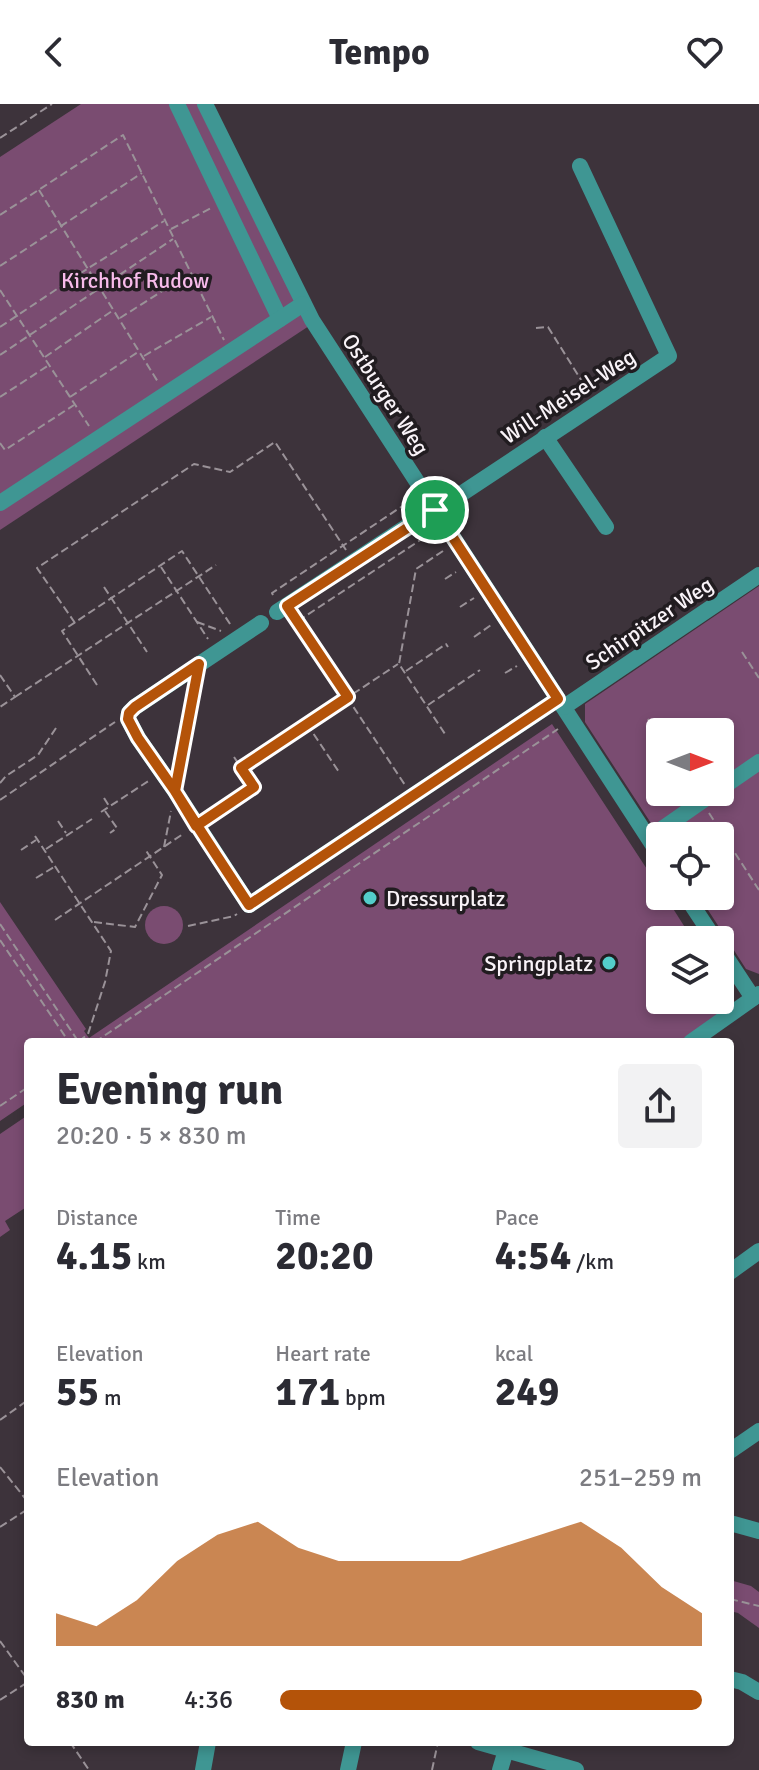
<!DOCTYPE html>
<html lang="en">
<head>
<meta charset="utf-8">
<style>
	body { margin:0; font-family:Signika,sans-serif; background:#f2f2f3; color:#2b2b33; height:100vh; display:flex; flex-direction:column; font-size:30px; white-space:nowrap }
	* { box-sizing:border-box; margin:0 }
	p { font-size:26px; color:#7c7c81 }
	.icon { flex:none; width:44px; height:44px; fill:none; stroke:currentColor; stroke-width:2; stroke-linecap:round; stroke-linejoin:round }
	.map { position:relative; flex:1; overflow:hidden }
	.details { position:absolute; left:24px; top:934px; width:710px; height:708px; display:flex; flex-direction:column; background:#fff; border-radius:8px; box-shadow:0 4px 12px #0003 }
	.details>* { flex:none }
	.needle { width:52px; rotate:90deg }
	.controls { position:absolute; left:646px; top:614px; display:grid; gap:16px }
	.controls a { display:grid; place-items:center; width:88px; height:88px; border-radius:8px; background:#fff; box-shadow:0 4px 12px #0003; font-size:40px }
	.pin { position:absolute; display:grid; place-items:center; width:68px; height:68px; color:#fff; margin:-34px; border:4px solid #fff; border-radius:50%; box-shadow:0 2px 8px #0007 }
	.round { display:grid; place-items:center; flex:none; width:84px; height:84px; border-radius:8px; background:#f2f2f3 }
	.overview { display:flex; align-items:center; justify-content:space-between; height:136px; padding:0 32px }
	h1 { font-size:44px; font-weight:700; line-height:60px }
	.stats { display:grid; grid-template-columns:repeat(3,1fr); gap:12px; height:136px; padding:8px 32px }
	.stats div { display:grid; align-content:center }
	.stats b { font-size:40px; font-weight:700 }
	.stats small { font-size:22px; font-weight:400 }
	.stats p { font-size:22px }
	.chart { height:224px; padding:16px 32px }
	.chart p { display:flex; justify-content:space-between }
	.chart svg { width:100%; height:144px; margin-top:8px; fill:#b45309; opacity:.7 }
	ul { padding:0 32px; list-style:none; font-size:26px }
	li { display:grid; grid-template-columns:128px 96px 1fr; align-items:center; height:60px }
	li i { height:20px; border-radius:10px; background:#b45309 }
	header { display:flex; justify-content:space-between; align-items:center; height:104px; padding:0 32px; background:#fff; font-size:36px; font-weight:700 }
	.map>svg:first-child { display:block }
	.green { fill:#7a4c71; fill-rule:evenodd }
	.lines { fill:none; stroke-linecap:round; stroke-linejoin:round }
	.path { stroke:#9a9298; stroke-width:2; stroke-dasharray:8 4; stroke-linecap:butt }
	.minor { stroke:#3f9693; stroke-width:16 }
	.route-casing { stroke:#fff; stroke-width:16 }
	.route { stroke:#b45309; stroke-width:10 }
	.poi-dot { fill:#53cdca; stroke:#211c20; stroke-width:3 }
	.labels { text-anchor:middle; stroke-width:7; stroke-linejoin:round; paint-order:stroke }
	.park-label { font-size:22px; fill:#f7bbea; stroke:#211c20 }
	.street-label { font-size:22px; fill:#f9f3f8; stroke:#211c20 }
	.poi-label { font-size:22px; fill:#f9f3f8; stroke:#211c20; text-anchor:start }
</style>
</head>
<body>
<header><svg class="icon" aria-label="back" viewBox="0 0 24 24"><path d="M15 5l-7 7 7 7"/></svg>Tempo<svg class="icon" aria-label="heart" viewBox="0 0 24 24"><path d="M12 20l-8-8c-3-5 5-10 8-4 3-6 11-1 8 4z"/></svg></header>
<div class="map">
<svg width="759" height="1666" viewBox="0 0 759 1666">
	<rect width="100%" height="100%" fill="#3d333b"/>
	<g class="green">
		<path d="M81,0h118l110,222 -309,204v-373z"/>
		<path d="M759,482v388l-13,-5 -47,-73h21v-60l-60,1 -75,-115v-18zM660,628h60v60h-60z"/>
		<path d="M552,620l108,165v7h5l28,44h-33v60h60v-19l12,18 -2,7 -51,36h-651v60l-28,19v-219l86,127 -2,2 5,7z"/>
		<circle cx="164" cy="821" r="19"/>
		<path d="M28,1011v91l-23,15 5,9 -10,7v-103z"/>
		<path d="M730,1476l21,6 8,6v36l-21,-15 -8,-2z"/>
	</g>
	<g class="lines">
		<g class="path">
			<path d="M0,34l52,-34"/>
			<path d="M39,86l119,192"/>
			<path d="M0,111l123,-80 101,205"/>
			<path d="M171,125l40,-21"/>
			<path d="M0,162l142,-93"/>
			<path d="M0,186l89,136"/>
			<path d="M120,214l69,-44"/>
			<path d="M0,223l87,-58 77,-48"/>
			<path d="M536,224l12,-1 40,64"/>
			<path d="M0,251l173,-116"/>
			<path d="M144,252l67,-39"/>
			<path d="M45,253l67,-46"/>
			<path d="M0,293l49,-32"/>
			<path d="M70,293l68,-45"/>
			<path d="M0,339l5,7 69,-45"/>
			<path d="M443,447l-27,18 -17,95 46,70"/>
			<path d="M161,463l47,72"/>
			<path d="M445,475l11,-7"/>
			<path d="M104,483l43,65"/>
			<path d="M273,491l-1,-2 138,-92"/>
			<path d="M460,503l14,-9"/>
			<path d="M294,513l111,168"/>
			<path d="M298,517l133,-88"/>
			<path d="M197,518l24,9"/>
			<path d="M75,519l-38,-55 157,-104 36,8 45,-30 71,108"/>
			<path d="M474,533l17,-12"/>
			<path d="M742,548l17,26"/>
			<path d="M406,567l40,-27 2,3"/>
			<path d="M505,569l12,-7"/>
			<path d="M0,571l15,22 -15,10"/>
			<path d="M97,581l-35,-54 120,-80 50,76"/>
			<path d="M15,593l201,-132"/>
			<path d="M428,601l52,-35"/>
			<path d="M648,615l12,18"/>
			<path d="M307,620l32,48"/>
			<path d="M243,663l155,-103"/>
			<path d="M179,665l16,-84"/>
			<path d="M0,679l6,-7 32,-21 18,-27"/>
			<path d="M104,694l5,8"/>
			<path d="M0,696l115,-78"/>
			<path d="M105,707l12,17 -7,5"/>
			<path d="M101,708l49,-32"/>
			<path d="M709,709l50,77"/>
			<path d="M209,713l45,-30 -20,-30"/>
			<path d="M58,717l8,12"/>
			<path d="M35,732l76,115 -6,31 -17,52 -10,8"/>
			<path d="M164,743l7,-36"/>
			<path d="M46,745l46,-30"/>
			<path d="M21,746l15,-10"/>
			<path d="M36,774l18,-11"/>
			<path d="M55,816l128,-86"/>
			<path d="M94,818l41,5 27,-52 -17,-26"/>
			<path d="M0,820l78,117"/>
			<path d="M188,822l46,-10 3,-2"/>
			<path d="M0,836l69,102"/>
			<path d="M95,938l463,-313"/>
			<path d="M0,1002l28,-19"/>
			<path d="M0,1316l28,-20"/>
			<path d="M0,1363l28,35"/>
			<path d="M0,1423l28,-18"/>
			<path d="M730,1495l29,7"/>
			<path d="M0,1537l28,39"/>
			<path d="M0,1596l28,-18"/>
			<path d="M70,1638l19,28"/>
			<path d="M432,1666l6,-28"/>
		</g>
		<g class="minor">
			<path d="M177,0l103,215"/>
			<path d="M205,0l107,216 348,536"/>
			<path d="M545,333l61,90"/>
			<path d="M0,399l303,-199"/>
			<path d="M277,508l143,-94 26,-14 223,-148 -89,-190"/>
			<path d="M261,519l-126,84 -6,6 -1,6 10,19 37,53 74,114 309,-206"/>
			<path d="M564,603l195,-132"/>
			<path d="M720,685l39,-27"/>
			<path d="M649,734l66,-46"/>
			<path d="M686,792l29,44"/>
			<path d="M720,844l33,50"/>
			<path d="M691,938l68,-48"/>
			<path d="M730,1168l29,-21"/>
			<path d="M730,1347l29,-20"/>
			<path d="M730,1419l29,8"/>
			<path d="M730,1575l12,3 17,10"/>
			<path d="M478,1638l98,28"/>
			<path d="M203,1666l5,-28"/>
			<path d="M348,1666l6,-28"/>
			<path d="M500,1666l6,-20"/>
		</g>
	</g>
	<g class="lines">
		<g class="route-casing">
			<path id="route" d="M435,406l-148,96 61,91 -107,71 13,19 -58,39 -21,-35 -37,-53 -10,-19 1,-6 6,-6 64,-43 -24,127c24,38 49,76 74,114l309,-206 -123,-189"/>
		</g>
		<use href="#route" class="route"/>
	</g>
	<g class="poi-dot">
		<circle cx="370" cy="794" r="8"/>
		<circle cx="609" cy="859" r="8"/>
	</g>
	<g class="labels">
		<g class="park-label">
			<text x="135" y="184">Kirchhof Rudow</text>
		</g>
		<g class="street-label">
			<text transform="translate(386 290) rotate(57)" y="8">Ostburger Weg</text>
			<text transform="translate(568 292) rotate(-33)" y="8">Will-Meisel-Weg</text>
			<text transform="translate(649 519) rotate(-34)" y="8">Schirpitzer Weg</text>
		</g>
		<g class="poi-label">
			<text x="386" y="802">Dressurplatz</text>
			<text x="593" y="867" text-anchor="end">Springplatz</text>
		</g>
	</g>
</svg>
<div class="controls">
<a><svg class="needle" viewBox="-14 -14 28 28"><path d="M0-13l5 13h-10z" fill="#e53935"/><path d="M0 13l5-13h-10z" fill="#7c7c81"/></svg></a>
<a><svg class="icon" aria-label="locate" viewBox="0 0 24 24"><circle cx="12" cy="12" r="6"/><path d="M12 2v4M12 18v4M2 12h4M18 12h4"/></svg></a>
<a><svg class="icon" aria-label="layers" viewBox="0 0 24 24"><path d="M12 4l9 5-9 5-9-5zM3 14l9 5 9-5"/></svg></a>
</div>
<div class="pin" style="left:435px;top:406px;background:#1e9e55"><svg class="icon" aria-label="arrive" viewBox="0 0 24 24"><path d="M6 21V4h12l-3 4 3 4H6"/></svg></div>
<section class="details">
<div class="overview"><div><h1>Evening run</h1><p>20:20 · 5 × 830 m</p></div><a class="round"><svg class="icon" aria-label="share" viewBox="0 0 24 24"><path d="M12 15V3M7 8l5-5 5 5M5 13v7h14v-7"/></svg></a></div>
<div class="stats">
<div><p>Distance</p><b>4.15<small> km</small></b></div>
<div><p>Time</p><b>20:20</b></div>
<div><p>Pace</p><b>4:54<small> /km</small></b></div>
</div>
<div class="stats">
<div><p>Elevation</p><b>55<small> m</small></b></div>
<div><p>Heart rate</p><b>171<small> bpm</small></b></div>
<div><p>kcal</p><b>249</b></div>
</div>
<div class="chart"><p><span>Elevation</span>251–259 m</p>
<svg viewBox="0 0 160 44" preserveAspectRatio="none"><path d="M0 44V34L10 38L20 30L30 18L40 10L50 6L60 14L70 18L80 18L90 18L100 18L110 14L120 10L130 6L140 14L150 26L160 34V44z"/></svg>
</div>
<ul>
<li><b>830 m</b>4:36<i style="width:100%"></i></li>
</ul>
</section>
</div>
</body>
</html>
